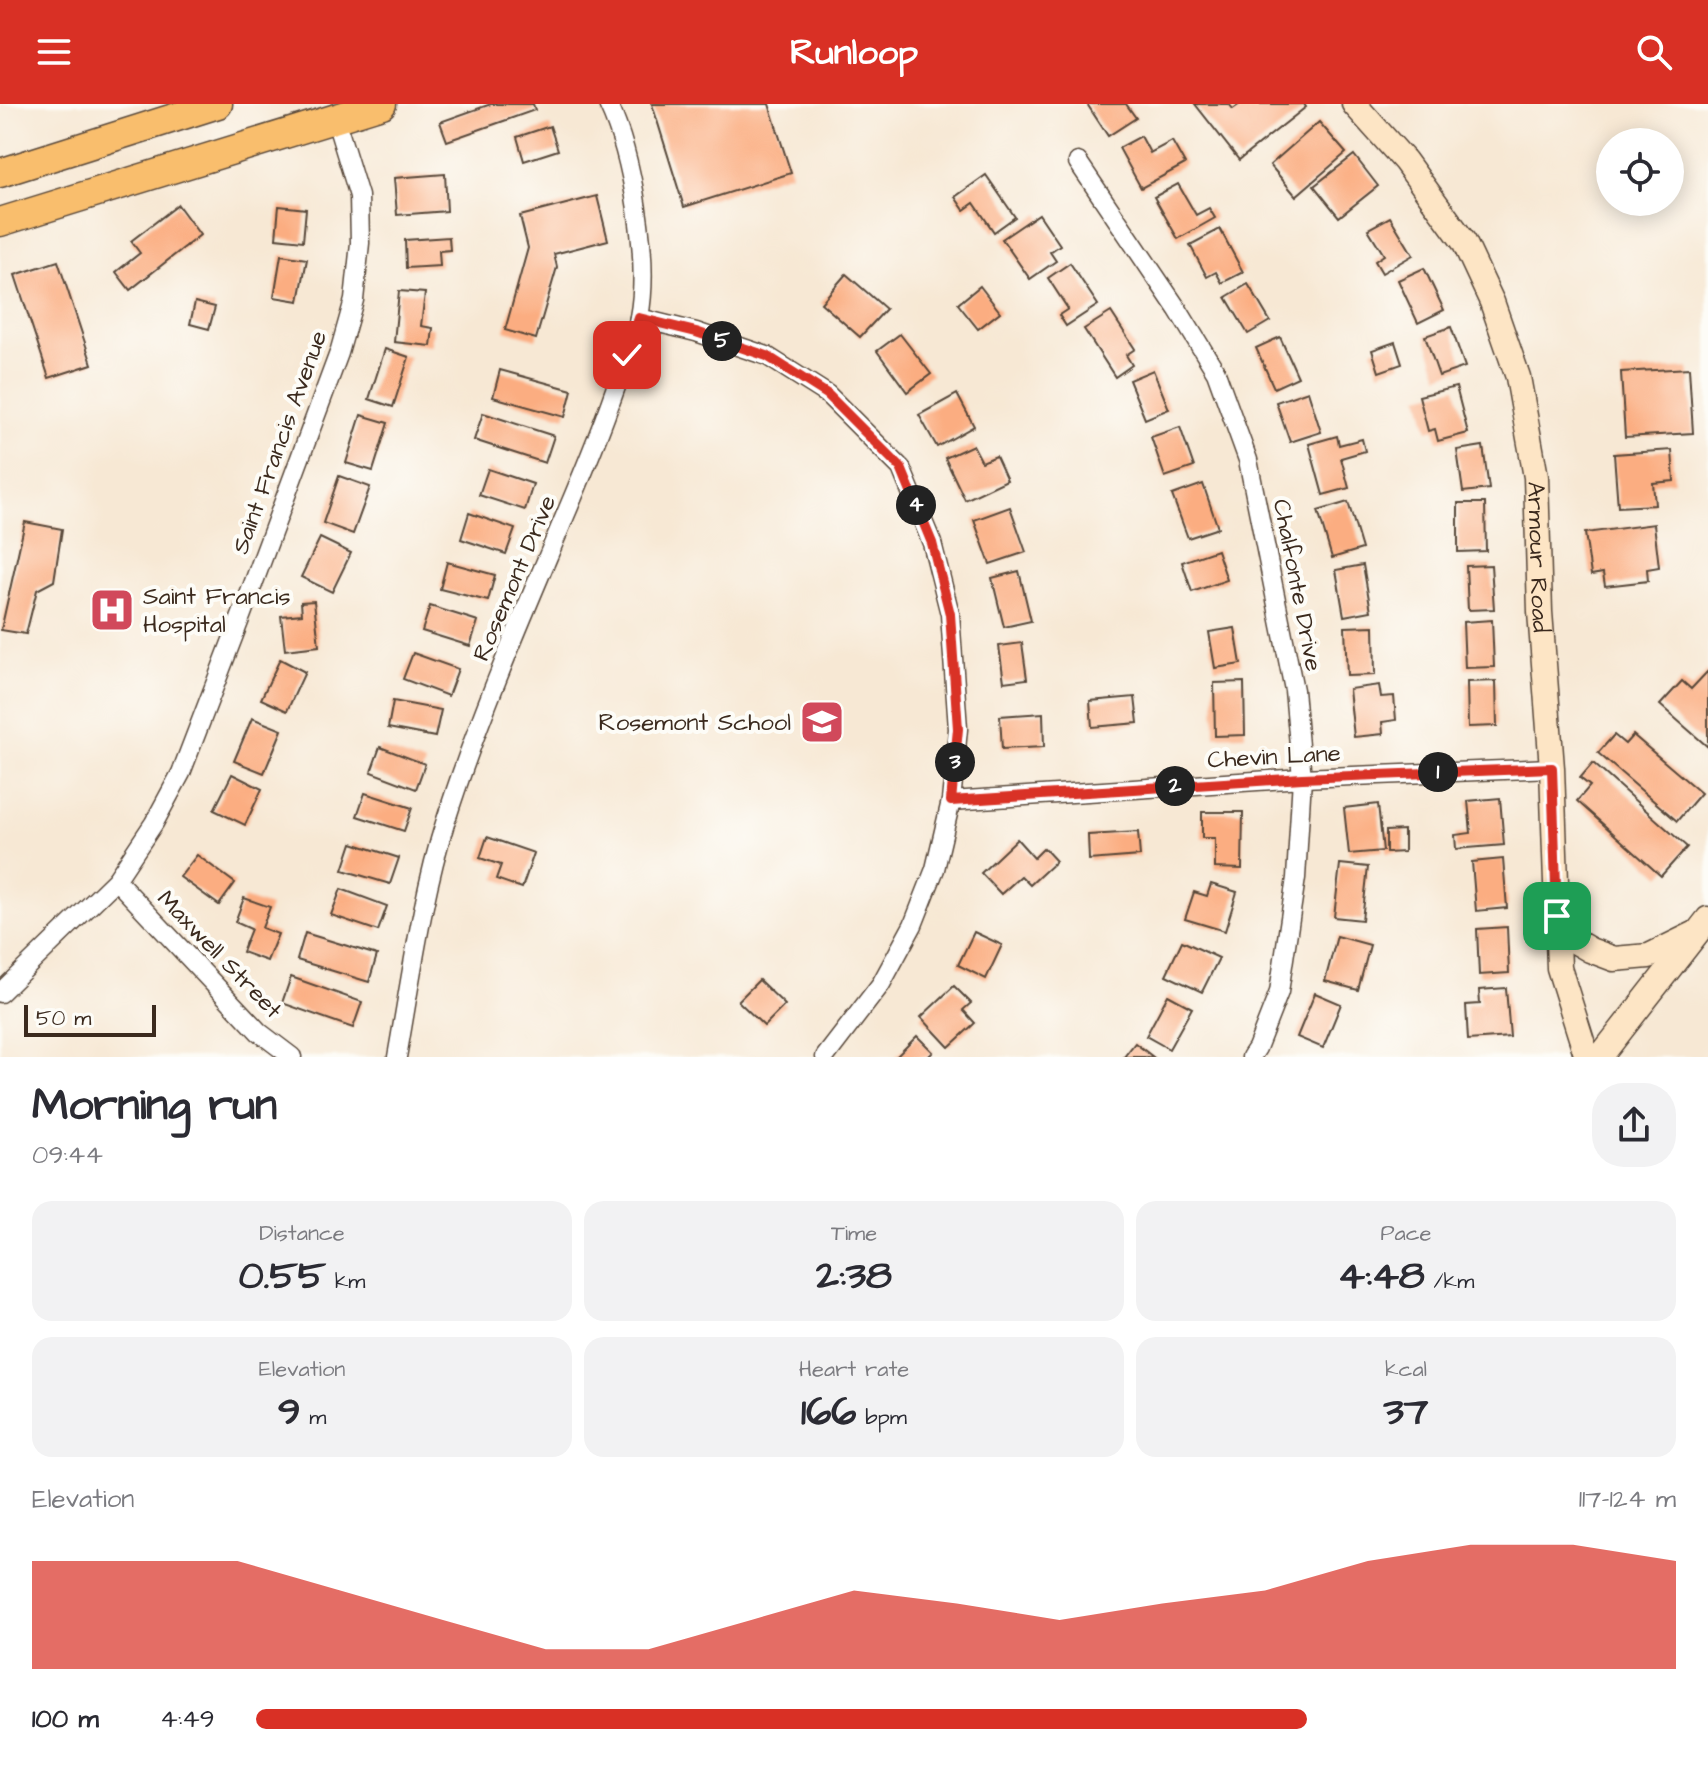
<!DOCTYPE html>
<html lang="en">
<head>
<meta charset="utf-8">
<style>
	body { margin:0; font-family:"Architects Daughter",sans-serif; background:#f2f2f3; color:#2b2b33; height:100vh; display:flex; flex-direction:column; font-size:30px; white-space:nowrap }
	* { box-sizing:border-box; margin:0 }
	p { font-size:26px; color:#7c7c81 }
	.icon { flex:none; width:44px; height:44px; fill:none; stroke:currentColor; stroke-width:2; stroke-linecap:round; stroke-linejoin:round }
	.map { position:relative; height:953px; overflow:hidden }
	.side { display:flex; flex-direction:column; background:#fff; flex:1 }
	.side>* { flex:none }
	.controls { position:absolute; left:1596px; top:24px; display:grid; gap:16px }
	.controls a { display:grid; place-items:center; width:88px; height:88px; border-radius:50%; background:#fff; box-shadow:0 4px 20px #0003; font-size:40px }
	.scale { position:absolute; left:24px; bottom:20px; width:132px; box-sizing:border-box; padding-left:8px; border:4px solid #3b2a1e; border-top:0; font-size:22px; line-height:28px; white-space:nowrap; color:#3b2a1e; -webkit-text-stroke:6px #fdfcf7; paint-order:stroke }
	.pin { position:absolute; display:grid; place-items:center; width:68px; height:68px; color:#fff; margin:-34px; border-radius:16px; box-shadow:0 4px 12px #0006 }
	.km { position:absolute; width:40px; height:40px; margin:-20px; border-radius:50%; background:#222; color:#fff; font-size:22px; line-height:40px; text-align:center }
	.round { display:grid; place-items:center; flex:none; width:84px; height:84px; border-radius:32px; background:#f2f2f3 }
	.summary { display:flex; align-items:center; justify-content:space-between; height:136px; padding:0 32px }
	h1 { font-size:44px; font-weight:700; line-height:60px }
	.stats { display:grid; grid-template-columns:repeat(3,1fr); gap:12px; height:136px; padding:8px 32px }
	.stats div { display:grid; align-content:center; border-radius:20px; background:#f2f2f3; text-align:center }
	.stats b { font-size:40px; font-weight:700 }
	.stats small { font-size:22px; font-weight:400 }
	.stats p { font-size:22px }
	.chart { height:224px; padding:16px 32px }
	.chart p { display:flex; justify-content:space-between }
	.chart svg { width:100%; height:144px; margin-top:8px; fill:#d93025; opacity:.7 }
	ul { padding:0 32px; list-style:none; font-size:26px }
	li { display:grid; grid-template-columns:128px 96px 1fr; align-items:center; height:60px }
	li i { height:20px; border-radius:10px; background:#d93025 }
	header { display:flex; justify-content:space-between; align-items:center; height:104px; padding:0 32px; background:#d93025; color:#fff; font-size:36px; font-weight:700 }
	.map>svg:first-child { display:block }
	.building { fill:#fbad81 }
	.lines { fill:none; stroke-linecap:round; stroke-linejoin:round }
	.street-casing { stroke:#574639; stroke-width:21 }
	.secondary-casing { stroke:#574639; stroke-width:27 }
	.primary-casing { stroke:#574639; stroke-width:31 }
	.street { stroke:#fff; stroke-width:18 }
	.secondary { stroke:#fde5c5; stroke-width:24 }
	.primary { stroke:#f9be6d; stroke-width:28 }
	.route-casing { stroke:#fff; stroke-width:16 }
	.route { stroke:#d93025; stroke-width:10 }
	.labels { text-anchor:middle; stroke-width:8; stroke-linejoin:round; paint-order:stroke }
	.street-label { font-size:24px; fill:#3b2a1e; stroke:#fdfcf7 }
	.poi-label { font-size:24px; fill:#3b2a1e; stroke:#fdfcf7; text-anchor:start }
</style>
</head>
<body>
<header><svg class="icon" aria-label="menu" viewBox="0 0 24 24"><path d="M4 6h16M4 12h16M4 18h16"/></svg>Runloop<svg class="icon" aria-label="search" viewBox="0 0 24 24"><circle cx="10" cy="10" r="6"/><path d="M15 15l6 6"/></svg></header>
<div class="map">
<svg width="1708" height="953" viewBox="0 0 1708 953">
	<rect width="100%" height="100%" fill="#fdfcf7"/>
	<filter id="ink" filterUnits="userSpaceOnUse"><feTurbulence type="fractalNoise" baseFrequency=".0125" numOctaves="2"/><feDisplacementMap in="SourceGraphic" scale="16" xChannelSelector="R" yChannelSelector="G"/><feConvolveMatrix kernelMatrix="1 2 1 2 8 2 1 2 1" color-interpolation-filters="sRGB"/></filter>
	<filter id="wash" filterUnits="userSpaceOnUse"><feTurbulence type="fractalNoise" baseFrequency=".006" numOctaves="4" result="noise"/><feDisplacementMap in="SourceGraphic" scale="32" xChannelSelector="R" yChannelSelector="G"/><feGaussianBlur stdDeviation="1.8" result="paint"/><feColorMatrix in="noise" values="0 0 0 0 0 0 0 0 0 0 0 0 0 0 0 0 0 1.4 0 .05"/><feComposite in="paint" operator="in"/></filter>
	<g filter="url(#wash)">
		<rect width="100%" height="100%" fill="#f7e8d4"/>
		<g id="blocks">
			<g class="building">
				<path d="M491,0h42l2,6 -88,31 -7,-19z"/>
				<path d="M652,0h117l22,69 -107,34z"/>
				<path d="M1087,0h39l10,14 -28,18z"/>
				<path d="M1195,0h34l4,5 7,-5h64l2,3 -67,53z"/>
				<path d="M1319,18l27,31 -50,43 -26,-31z"/>
				<path d="M550,22l8,24 -34,11 -7,-24z"/>
				<path d="M1141,32l9,17 22,-12 13,23 -44,24 -22,-40z"/>
				<path d="M1354,51l24,31 -39,31 -25,-31z"/>
				<path d="M445,70l2,37 -50,4 -3,-37z"/>
				<path d="M986,71l29,42 -21,15 -20,-29 -10,7 -9,-13z"/>
				<path d="M1178,80l18,31 13,-7 6,10 -37,21 -24,-42z"/>
				<path d="M597,92l11,44 -54,14 3,13 -21,72 -31,-9 23,-82 -8,-32z"/>
				<path d="M178,101l22,30 -70,55 -14,-18 24,-19 -9,-12z"/>
				<path d="M279,102l27,3 -3,32 -27,-3z"/>
				<path d="M1039,110l21,31 -10,7 6,9 -26,18 -28,-40z"/>
				<path d="M1390,113l23,38 -31,18 -7,-12 9,-6 -16,-26z"/>
				<path d="M1220,125l23,43 -21,11 -6,-11 -9,5 -17,-32z"/>
				<path d="M449,133l1,13 -11,1 1,15 -34,2 -1,-28z"/>
				<path d="M281,151l26,4 -8,42 -25,-4z"/>
				<path d="M58,157l34,103 -43,14 -34,-103z"/>
				<path d="M1070,159l28,42 -32,21 -7,-11 9,-6 -20,-31z"/>
				<path d="M1424,164l20,42 -26,13 -20,-43z"/>
				<path d="M846,170l40,35 -26,28 -39,-34z"/>
				<path d="M1248,180l22,37 -22,13 -22,-37z"/>
				<path d="M980,182l20,26 -22,17 -20,-25z"/>
				<path d="M399,187l26,2 -4,33 12,2 -2,18 -37,-4z"/>
				<path d="M195,198l20,5 -6,22 -19,-5z"/>
				<path d="M1111,208l24,37 -9,6 6,10 -17,12 -31,-48z"/>
				<path d="M1451,223l14,40 -26,9 -14,-40z"/>
				<path d="M900,230l31,40 -24,18 -30,-41z"/>
				<path d="M1280,233l18,40 -24,11 -18,-40z"/>
				<path d="M1395,238l7,22 -23,8 -7,-22z"/>
				<path d="M385,245l24,8 -16,50 -24,-8z"/>
				<path d="M1689,264l4,65 -68,4 -4,-65z"/>
				<path d="M500,266l72,20 -7,27 -72,-20z"/>
				<path d="M1153,266l16,39 -24,10 -16,-39z"/>
				<path d="M1456,283l12,46 -30,8 -3,-12 -7,2 -9,-35z"/>
				<path d="M1308,287l13,41 -31,10 -14,-40z"/>
				<path d="M957,290l17,32 -37,21 -18,-32z"/>
				<path d="M483,309l71,23 -9,27 -71,-23z"/>
				<path d="M361,311l27,8 -15,48 -27,-8z"/>
				<path d="M1180,323l14,40 -29,10 -14,-40z"/>
				<path d="M1337,332l2,9 23,-6 3,12 -24,7 8,30 -26,7 -14,-51z"/>
				<path d="M973,341l9,17 14,-6 11,24 -42,20 -20,-42z"/>
				<path d="M1483,342l6,43 -26,3 -6,-42z"/>
				<path d="M1672,346l2,31 -21,2 2,22 -37,2 -4,-53z"/>
				<path d="M488,365l45,15 -8,26 -46,-15z"/>
				<path d="M339,372l31,11 -17,47 -30,-11z"/>
				<path d="M1203,380l15,44 -30,10 -16,-43z"/>
				<path d="M1348,398l14,47 -30,9 -14,-47z"/>
				<path d="M1458,399h27l1,48 -28,1z"/>
				<path d="M1010,403l16,45 -36,12 -16,-44z"/>
				<path d="M469,409l46,16 -9,25 -45,-15z"/>
				<path d="M25,418l37,7 -8,52 -17,9 -11,44 -25,-4z"/>
				<path d="M1654,420l5,43 -12,2 1,12 -43,5 -2,-13 -12,2 -6,-42z"/>
				<path d="M320,434l31,15 -19,39 -31,-15z"/>
				<path d="M1217,446l10,30 -35,12 -10,-30z"/>
				<path d="M447,458l48,13 -7,26 -48,-12z"/>
				<path d="M1363,461l8,46 -27,5 -8,-46z"/>
				<path d="M1491,461l3,44 -26,1 -2,-44z"/>
				<path d="M1019,467l12,50 -27,6 -12,-49z"/>
				<path d="M314,497l5,45 -34,4 -4,-34 21,-2 -1,-12z"/>
				<path d="M430,502l48,15 -8,25 -48,-15z"/>
				<path d="M1492,516l2,47 -29,1 -2,-46z"/>
				<path d="M1374,522l1,49 -28,1 -2,-49z"/>
				<path d="M1235,524l6,36 -26,4 -6,-36z"/>
				<path d="M1022,539l5,36 -23,3 -5,-36z"/>
				<path d="M413,549l45,16 -10,27 -45,-17z"/>
				<path d="M280,555l25,13 -18,39 -26,-12z"/>
				<path d="M1708,567v76l-48,-42 22,-24 9,8z"/>
				<path d="M1496,577l1,45 -29,1 -1,-45z"/>
				<path d="M1244,578l1,53 -30,1 -1,-53z"/>
				<path d="M1379,581l2,12 13,-1 2,24 -14,2 1,12 -29,3 -5,-48z"/>
				<path d="M1135,593l3,26 -46,4 -2,-26z"/>
				<path d="M393,597l48,9 -6,27 -47,-9z"/>
				<path d="M1043,609l1,34 -42,2 -2,-33z"/>
				<path d="M252,614l30,12 -18,43 -30,-12z"/>
				<path d="M1614,631l11,9 8,-9 68,58 -24,28 -79,-68z"/>
				<path d="M380,643l45,17 -9,25 -45,-17z"/>
				<path d="M1593,659l94,84 -26,29 -84,-75 13,-15 -10,-8z"/>
				<path d="M232,670l30,15 -17,36 -31,-15z"/>
				<path d="M365,689l47,15 -8,23 -47,-15z"/>
				<path d="M1500,694l4,47 -48,4 -1,-14 16,-2 -3,-32z"/>
				<path d="M1378,700l5,47 -34,3 -5,-46z"/>
				<path d="M1202,708h41l-1,57 -27,-1v-30h-13z"/>
				<path d="M1404,726v22l-18,1v-22z"/>
				<path d="M1138,728l2,24 -51,4 -1,-25z"/>
				<path d="M487,733l47,16 -12,35 -26,-9 5,-14 -21,-7z"/>
				<path d="M1017,735l17,19 10,-10 12,13 -26,24 -9,-9 -20,18 -20,-21z"/>
				<path d="M352,739l47,15 -9,26 -47,-14z"/>
				<path d="M197,751l38,28 -16,22 -39,-28z"/>
				<path d="M1503,755l4,49 -31,3 -4,-49z"/>
				<path d="M1340,760l28,3 -6,53 -28,-3z"/>
				<path d="M1211,780l26,8 -12,39 -40,-12 9,-27 13,4z"/>
				<path d="M341,785l46,17 -9,25 -47,-16z"/>
				<path d="M244,794l26,9 -8,21 16,6 -11,27 -25,-9 9,-23 -16,-7z"/>
				<path d="M1507,823l2,46 -30,2 -2,-46z"/>
				<path d="M974,828l28,13 -16,34 -28,-14z"/>
				<path d="M305,829l72,22 -8,27 -72,-22z"/>
				<path d="M1337,832l33,9 -12,45 -33,-9z"/>
				<path d="M1182,837l37,17 -17,34 -36,-17z"/>
				<path d="M291,873l71,25 -9,26 -71,-25z"/>
				<path d="M759,876l26,25 -21,21 -26,-25z"/>
				<path d="M954,882l17,17 -8,7 12,13 -26,24 -28,-30z"/>
				<path d="M1506,884l4,49 -42,3 -2,-35 14,-1 -1,-14z"/>
				<path d="M1315,889l26,11 -18,44 -26,-11z"/>
				<path d="M1168,891l24,13 -23,41 -23,-13z"/>
				<path d="M917,932l16,16 -5,5h-32z"/>
				<path d="M1135,939l18,14h-29z"/>
			</g>
		</g>
	</g>
	<g filter="url(#ink)">
		<use href="#blocks" fill-opacity="0" stroke="#574639" stroke-width="2"/>
		<g class="lines">
			<g class="street-casing">
				<g id="street">
					<path d="M1078,58l100,148 38,62 32,88 46,230 8,88 -6,100 -17,114 -22,56 -6,9"/>
					<path d="M639,214l57,14 71,24 60,38 74,74 31,75 18,71 8,115 -7,72 -16,68 -22,56 -32,59 -56,73"/>
					<path d="M951,697l351,-23 250,-10"/>
					<path d="M116,776l143,152 33,25"/>
					<path d="M0,889l116,-113 38,-57 27,-50 61,-159 97,-261 15,-53 6,-57 -1,-47 -24,-78"/>
					<path d="M397,953c14,-78 25,-162 49,-237 33,-104 77,-204 119,-304 20,-47 39,-93 55,-141 7,-19 16,-38 19,-58 11,-56 -6,-161 -31,-213"/>
				</g>
			</g>
			<g class="secondary-casing">
				<g id="secondary">
					<path id="s1" d="M1354,0l51,57 59,81 28,60 26,75 18,100 4,135 12,156 7,200 28,89"/>
					<path d="M1557,813l14,22 19,11 24,9 35,-3 45,-22"/>
					<path d="M1600,953l108,-138"/>
				</g>
			</g>
			<g class="primary-casing">
				<g id="primary">
					<path d="M0,69l218,-69"/>
					<path d="M0,118l382,-118"/>
				</g>
			</g>
			<use href="#street" class="street"/>
			<use href="#secondary" class="secondary"/>
			<use href="#primary" class="primary"/>
		</g>
	</g>
	<g class="lines" filter="url(#ink)">
		<g class="route-casing">
			<path id="route" d="M627,251l12,-37 57,14 71,24 60,38 74,74 31,75 18,71 8,115 -7,72 351,-23 250,-10 5,148"/>
		</g>
		<use href="#route" class="route"/>
	</g>
	<defs>
		<g id="hospital-square" transform="scale(2.3)"><rect x="-9" y="-9" width="18" height="18" rx="4" fill="#d1495b" stroke="#fdfcf7"/><path d="M-5-5h3v3.5h4V-5h3V5h-3V1.5h-4V5h-3Z" fill="#fff"/></g>
		<g id="school-square" transform="scale(2.3)"><rect x="-9" y="-9" width="18" height="18" rx="4" fill="#d1495b" stroke="#fdfcf7"/><path d="M0-5L7-2L0 1L-7-2ZM-4 1L0 2.5L4 1V4Q0 6-4 4Z" fill="#fff"/></g>
	</defs>
	<g fill-rule="evenodd">
		<use href="#hospital-square" x="112" y="506"/>
		<use href="#school-square" x="822" y="618"/>
	</g>
	<g class="labels">
		<g class="street-label">
			<text transform="translate(279 338) rotate(-70)" y="8">Saint Francis Avenue</text>
			<text dy="8" stroke="none"><textPath href="#s1" startOffset="504">Armour Road</textPath></text>
			<text transform="translate(514 474) rotate(-67)" y="8">Rosemont Drive</text>
			<text transform="translate(1298 481) rotate(79)" y="8">Chalfonte Drive</text>
			<text transform="translate(1274 652) rotate(-3)" y="8">Chevin Lane</text>
			<text transform="translate(220 850) rotate(46)" y="8">Maxwell Street</text>
		</g>
		<g class="poi-label">
			<text x="143" y="500">Saint Francis<tspan x="143" dy="28">Hospital</tspan></text>
			<text x="791" y="626" text-anchor="end">Rosemont School</text>
		</g>
	</g>
</svg>
<div class="controls">
<a><svg class="icon" aria-label="locate" viewBox="0 0 24 24"><circle cx="12" cy="12" r="6"/><path d="M12 2v4M12 18v4M2 12h4M18 12h4"/></svg></a>
</div>
<div class="scale">50 m</div>
<div class="pin" style="left:1557px;top:812px;background:#1e9e55"><svg class="icon" aria-label="arrive" viewBox="0 0 24 24"><path d="M6 21V4h12l-3 4 3 4H6"/></svg></div>
<div class="pin" style="left:627px;top:251px;background:#d93025"><svg class="icon" aria-label="check" viewBox="0 0 24 24"><path d="M5 12l5 5 9-10"/></svg></div>
<b class="km" style="left:1438px;top:668px">1</b>
<b class="km" style="left:1175px;top:682px">2</b>
<b class="km" style="left:955px;top:658px">3</b>
<b class="km" style="left:916px;top:401px">4</b>
<b class="km" style="left:722px;top:237px">5</b>
</div>
<section class="side">
<div class="summary"><div><h1>Morning run</h1><p>09:44</p></div><a class="round"><svg class="icon" aria-label="share" viewBox="0 0 24 24"><path d="M12 15V3M7 8l5-5 5 5M5 13v7h14v-7"/></svg></a></div>
<div class="stats">
<div><p>Distance</p><b>0.55<small> km</small></b></div>
<div><p>Time</p><b>2:38</b></div>
<div><p>Pace</p><b>4:48<small> /km</small></b></div>
</div>
<div class="stats">
<div><p>Elevation</p><b>9<small> m</small></b></div>
<div><p>Heart rate</p><b>166<small> bpm</small></b></div>
<div><p>kcal</p><b>37</b></div>
</div>
<div class="chart"><p><span>Elevation</span>117–124 m</p>
<svg viewBox="0 0 160 44" preserveAspectRatio="none"><path d="M0 44V11L10 11L20 11L30 20L40 29L50 38L60 38L70 29L80 20L90 24L100 29L110 24L120 20L130 11L140 6L150 6L160 11V44z"/></svg>
</div>
<ul>
<li><b>100 m</b>4:49<i style="width:74%"></i></li>
</ul>
</section>
</body>
</html>
